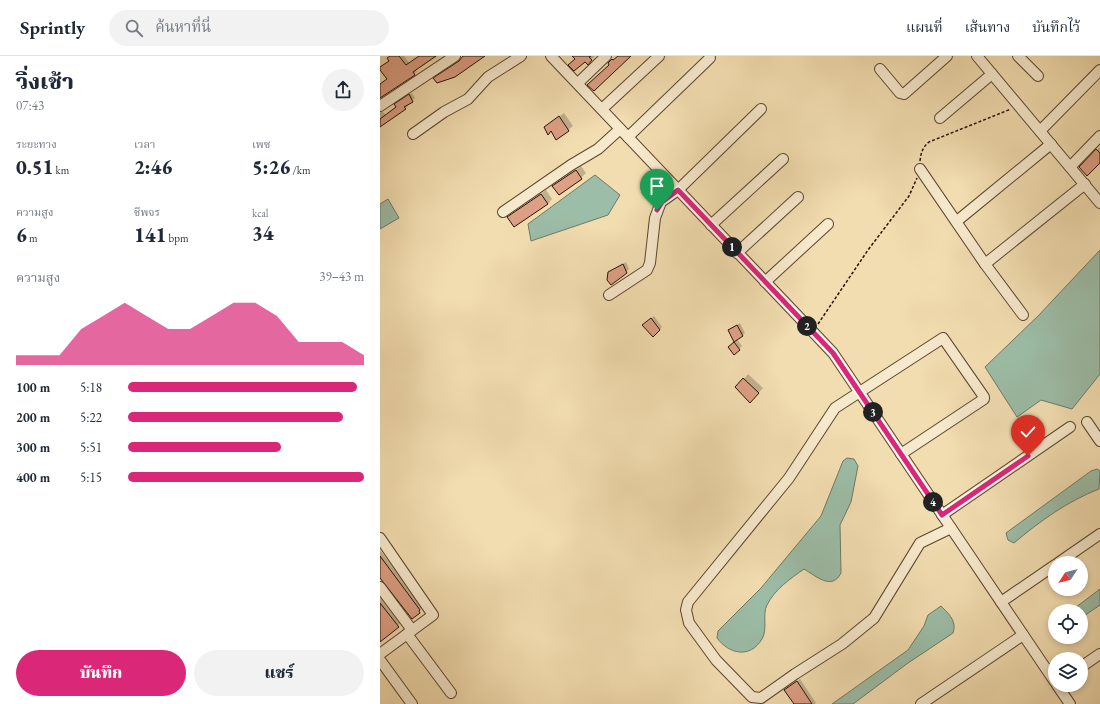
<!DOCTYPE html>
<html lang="th">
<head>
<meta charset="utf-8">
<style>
	body { margin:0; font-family:"EB Garamond","Noto Serif Thai",serif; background:#f2f2f3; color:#1f2937; height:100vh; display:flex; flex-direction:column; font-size:15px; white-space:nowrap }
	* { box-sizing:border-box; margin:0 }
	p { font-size:13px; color:#747a83 }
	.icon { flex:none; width:22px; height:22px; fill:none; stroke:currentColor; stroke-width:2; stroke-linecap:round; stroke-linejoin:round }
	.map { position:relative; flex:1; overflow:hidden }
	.details { display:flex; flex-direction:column; background:#fff; width:380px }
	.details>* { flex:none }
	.needle { width:26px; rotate:234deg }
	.tools { position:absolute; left:668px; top:500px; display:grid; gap:8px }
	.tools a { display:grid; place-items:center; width:40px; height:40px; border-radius:50%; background:#fff; box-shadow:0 2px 6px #0003; font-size:20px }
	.pin { position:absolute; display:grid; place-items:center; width:34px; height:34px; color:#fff; margin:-41px -17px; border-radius:50% 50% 50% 0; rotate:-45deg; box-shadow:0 0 4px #0007 }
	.pin .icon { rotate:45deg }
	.km { position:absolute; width:20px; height:20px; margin:-10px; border-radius:50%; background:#222; color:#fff; font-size:11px; line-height:20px; text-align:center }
	.round { display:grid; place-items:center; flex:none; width:42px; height:42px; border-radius:21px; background:#f2f2f3 }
	.overview { display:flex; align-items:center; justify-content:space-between; height:68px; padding:0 16px }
	h1 { font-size:22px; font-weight:800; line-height:30px }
	.metrics { display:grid; grid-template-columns:repeat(3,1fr); gap:6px; height:68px; padding:4px 16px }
	.metrics div { display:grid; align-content:center }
	.metrics b { font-size:20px; font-weight:800 }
	.metrics small { font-size:11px; font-weight:400 }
	.metrics p { font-size:11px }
	.chart { height:112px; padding:8px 16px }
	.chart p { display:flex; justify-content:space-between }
	.chart svg { width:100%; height:72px; margin-top:4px; fill:#db2777; opacity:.7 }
	.action { display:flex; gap:8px; margin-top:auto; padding:8px 16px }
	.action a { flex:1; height:46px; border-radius:24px; background:#db2777; color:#fff; font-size:16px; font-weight:800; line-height:46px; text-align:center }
	.action a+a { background:#f2f2f3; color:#1f2937 }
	ul { padding:0 16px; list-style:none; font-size:13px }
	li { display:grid; grid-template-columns:64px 48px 1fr; align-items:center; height:30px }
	li i { height:10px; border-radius:5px; background:#db2777 }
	header { display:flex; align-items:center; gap:24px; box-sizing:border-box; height:56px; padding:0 20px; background:#fff; border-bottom:1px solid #e0e1e3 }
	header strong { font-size:19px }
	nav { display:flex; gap:22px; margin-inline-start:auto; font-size:14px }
	.search { width:280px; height:36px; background:#f2f2f3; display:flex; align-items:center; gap:10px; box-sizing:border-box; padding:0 14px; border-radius:22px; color:#747a83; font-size:15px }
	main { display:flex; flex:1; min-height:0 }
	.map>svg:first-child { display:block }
	.water { fill:#9cbda7; stroke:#6e7966 }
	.shadow { fill:#0003 }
	.building { fill:#dda085; stroke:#281204 }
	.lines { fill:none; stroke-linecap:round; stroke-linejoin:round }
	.minor-casing { stroke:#5a452f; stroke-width:12 }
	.path { stroke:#281204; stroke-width:1.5; stroke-dasharray:3 2; stroke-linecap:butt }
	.minor { stroke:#f7e9cc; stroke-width:10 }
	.route-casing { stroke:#fff; stroke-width:8 }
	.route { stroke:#db2777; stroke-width:5 }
</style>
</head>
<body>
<header>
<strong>Sprintly</strong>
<div class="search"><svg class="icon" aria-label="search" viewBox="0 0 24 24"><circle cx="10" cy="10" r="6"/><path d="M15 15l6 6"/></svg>ค้นหาที่นี่</div>
<nav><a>แผนที่</a><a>เส้นทาง</a><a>บันทึกไว้</a></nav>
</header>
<main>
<section class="details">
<div class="overview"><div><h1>วิ่งเช้า</h1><p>07:43</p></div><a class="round"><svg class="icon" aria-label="share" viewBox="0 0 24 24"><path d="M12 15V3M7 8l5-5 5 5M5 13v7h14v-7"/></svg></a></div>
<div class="metrics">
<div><p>ระยะทาง</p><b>0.51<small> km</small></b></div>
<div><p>เวลา</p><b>2:46</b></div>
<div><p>เพซ</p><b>5:26<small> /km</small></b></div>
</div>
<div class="metrics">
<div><p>ความสูง</p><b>6<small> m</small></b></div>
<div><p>ชีพจร</p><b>141<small> bpm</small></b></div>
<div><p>kcal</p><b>34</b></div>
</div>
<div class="chart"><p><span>ความสูง</span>39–43 m</p>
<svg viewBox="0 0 160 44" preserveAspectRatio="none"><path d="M0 44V38L10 38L20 38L30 22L40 14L50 6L60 14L70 22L80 22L90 14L100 6L110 6L120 14L130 30L140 30L150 30L160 38V44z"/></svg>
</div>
<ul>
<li><b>100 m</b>5:18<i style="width:97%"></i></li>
<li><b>200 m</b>5:22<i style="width:91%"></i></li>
<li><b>300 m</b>5:51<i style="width:65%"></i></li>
<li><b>400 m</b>5:15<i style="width:100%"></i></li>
</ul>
<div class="action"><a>บันทึก</a><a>แชร์</a></div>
</section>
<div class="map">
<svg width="720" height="648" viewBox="0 0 720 648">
	<rect width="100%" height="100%" fill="#f2ddb0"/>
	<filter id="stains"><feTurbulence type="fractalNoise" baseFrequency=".005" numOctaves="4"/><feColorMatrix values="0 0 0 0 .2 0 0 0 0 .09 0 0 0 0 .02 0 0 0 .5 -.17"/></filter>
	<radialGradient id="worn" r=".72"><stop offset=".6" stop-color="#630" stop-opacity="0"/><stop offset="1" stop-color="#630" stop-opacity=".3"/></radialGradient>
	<g class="water">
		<path d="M215,119l25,20 -12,20 -77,26 -3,-17z"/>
		<path d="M8,143l11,19 -19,11v-25z"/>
		<path d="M720,194v124l-28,35 -31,-9 -24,17 -32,-50 54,-52z"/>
		<path d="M467,402l7,1 4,7 -7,36 -11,23 1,48c-9,18 -25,3 -37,-4 -14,10 -29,20 -37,36 -5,9 1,24 -5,34 -12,20 -33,15 -45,-1l1,-7 43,-43 60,-72 22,-55z"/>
		<path d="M717,413l3,2 -1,18c-31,12 -59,32 -85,54l-6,-3 -2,-7 85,-62z"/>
		<path d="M720,533v16l-19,13v-7h-10z"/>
		<path d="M561,550c8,8 16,15 12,27l-45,30 -55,41h-21l76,-54 16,-24 4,-11z"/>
	</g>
	<g class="shadow">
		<path d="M10,0h14l5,7 12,-7h17l-22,14 1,2 -3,2 -34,23v-12l8,-6 -8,-11 10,-8z"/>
		<path d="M194,0h21l-7,7z"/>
		<path d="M32,37l3,5 -8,6 1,2 -3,3 -25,17v-17l6,6 11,-9 1,-4z"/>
		<path d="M184,57l9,13 -16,13 -6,-9 -6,-3z"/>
		<path d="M720,91v14l-20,6z"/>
		<path d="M201,110l5,7 -5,5 -27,8z"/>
		<path d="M166,134l6,9 -4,5 -39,13z"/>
		<path d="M246,206l3,7 -3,3 -17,1z"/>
		<path d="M274,260l8,11 -9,9 -7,-14z"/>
		<path d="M360,267l5,10 -8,6 5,7 -8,8 -2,-10 3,-3 -6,-11z"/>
		<path d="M368,318l15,14 -8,9 -11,-18z"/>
		<path d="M0,494l42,56 -3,6 -39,-36z"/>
		<path d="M0,536l22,30 -22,18z"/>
		<path d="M420,623l16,24 -1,1h-20l-10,-14z"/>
	</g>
	<g class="building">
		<path d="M10,0h9l7,9 13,-9h17l-23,16 2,3 -35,23v-14l7,-5 -7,-9v-3l9,-6 -2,-3z"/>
		<path d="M83,0h22l-30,21 -18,6 -4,-5 26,-17z"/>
		<path d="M192,0h19l-2,1 3,3 -4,5 -3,-3 -11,9 -6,-6 7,-6z"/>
		<path d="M238,0h13l-37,35 -7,-6 22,-20 -1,-2 4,-4 1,1z"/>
		<path d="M29,38l4,8 -9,5 2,2 -26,18v-8l16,-12 -2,-3z"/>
		<path d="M179,60l10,15 -13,9 -5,-9 -3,4 -4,-8z"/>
		<path d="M716,93l4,4v10l-13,13 -8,-9z"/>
		<path d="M196,114l6,9 -23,16 -7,-9z"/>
		<path d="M161,138l7,10 -34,23 -7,-10z"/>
		<path d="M243,208l4,9 -16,12 -4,-5 1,-8z"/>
		<path d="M271,262l9,12 -7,7 -11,-12z"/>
		<path d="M357,269l6,11 -9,6 -6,-12z"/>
		<path d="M354,286l6,8 -6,5 -6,-8z"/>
		<path d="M363,322l16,15 -9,10 -15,-16z"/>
		<path d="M0,500l40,54 -1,1 1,2 -8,6 -32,-41z"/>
		<path d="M0,547l19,24 -19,15z"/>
		<path d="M417,625l15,23h-18l-10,-14z"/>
	</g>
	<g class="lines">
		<g class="minor-casing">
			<g id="minor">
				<path d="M171,0l282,297 222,329"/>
				<path d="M597,0l123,147"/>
				<path d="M638,0l20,20"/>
				<path d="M500,13l20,24 4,1 43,-38"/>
				<path d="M198,27l28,-27"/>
				<path d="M0,50l75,-50"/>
				<path d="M222,53l57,-53"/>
				<path d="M560,62l52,-44"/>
				<path d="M660,75l60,-61"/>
				<path d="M33,78l31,-22 24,-13 20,-22 33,-21"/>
				<path d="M248,81l82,-79"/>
				<path d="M691,110l29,-30"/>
				<path d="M540,113l65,95 38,51"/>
				<path d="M123,156l68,-47 27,-16 22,-20"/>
				<path d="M577,165l94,-77"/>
				<path d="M331,169l72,-66"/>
				<path d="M357,197l61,-56"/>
				<path d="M605,208l100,-80"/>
				<path d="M385,226l63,-58"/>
				<path d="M229,239l38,-25 3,-7 5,-45 6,-16 17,-12 83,-81"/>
				<path d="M707,366l13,19"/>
				<path d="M521,398l83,-55v-2l-41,-59 -108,70 -46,70 -101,124 -2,8 3,13 27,37 36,37 9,1 34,-24 47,-30 32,-26 46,-75 31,-15"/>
				<path d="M562,459l128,-88"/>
				<path d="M0,482l53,77 -53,39"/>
				<path d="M678,507l42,-29"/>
				<path d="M0,531l32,43"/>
				<path d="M621,546l54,-37"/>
				<path d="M27,578l44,59"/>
				<path d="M0,604l32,44"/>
				<path d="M701,611l19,-13"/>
				<path d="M677,629l13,19"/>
				<path d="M541,648l102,-69"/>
			</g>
		</g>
		<g class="path">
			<path d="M540,105c1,-9 3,-14 9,-19l82,-33"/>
			<path d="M438,268l50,-74 41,-54 8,-18"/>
		</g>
		<use href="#minor" class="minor"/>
	</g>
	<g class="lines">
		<g class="route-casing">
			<path id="route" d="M277,154l5,-8 16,-12 155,163 109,162 86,-59"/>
		</g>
		<use href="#route" class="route"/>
	</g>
	<rect width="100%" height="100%" filter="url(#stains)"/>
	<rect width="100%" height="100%" fill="url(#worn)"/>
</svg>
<div class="tools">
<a><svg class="needle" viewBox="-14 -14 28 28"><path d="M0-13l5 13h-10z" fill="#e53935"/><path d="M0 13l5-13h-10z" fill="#747a83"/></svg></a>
<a><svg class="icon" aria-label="locate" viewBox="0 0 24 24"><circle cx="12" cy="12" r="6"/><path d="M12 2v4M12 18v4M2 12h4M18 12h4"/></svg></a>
<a><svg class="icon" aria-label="layers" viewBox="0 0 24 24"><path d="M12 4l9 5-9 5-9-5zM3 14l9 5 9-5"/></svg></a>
</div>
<div class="pin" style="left:277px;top:154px;background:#1e9e55"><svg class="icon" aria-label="arrive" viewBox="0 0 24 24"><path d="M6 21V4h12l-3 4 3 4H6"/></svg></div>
<div class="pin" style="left:648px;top:400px;background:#d93025"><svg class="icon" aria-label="check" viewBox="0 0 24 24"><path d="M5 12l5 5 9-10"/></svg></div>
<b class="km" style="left:352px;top:191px">1</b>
<b class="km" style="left:427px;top:270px">2</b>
<b class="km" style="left:493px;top:356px">3</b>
<b class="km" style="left:553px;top:446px">4</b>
</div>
</main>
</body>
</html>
